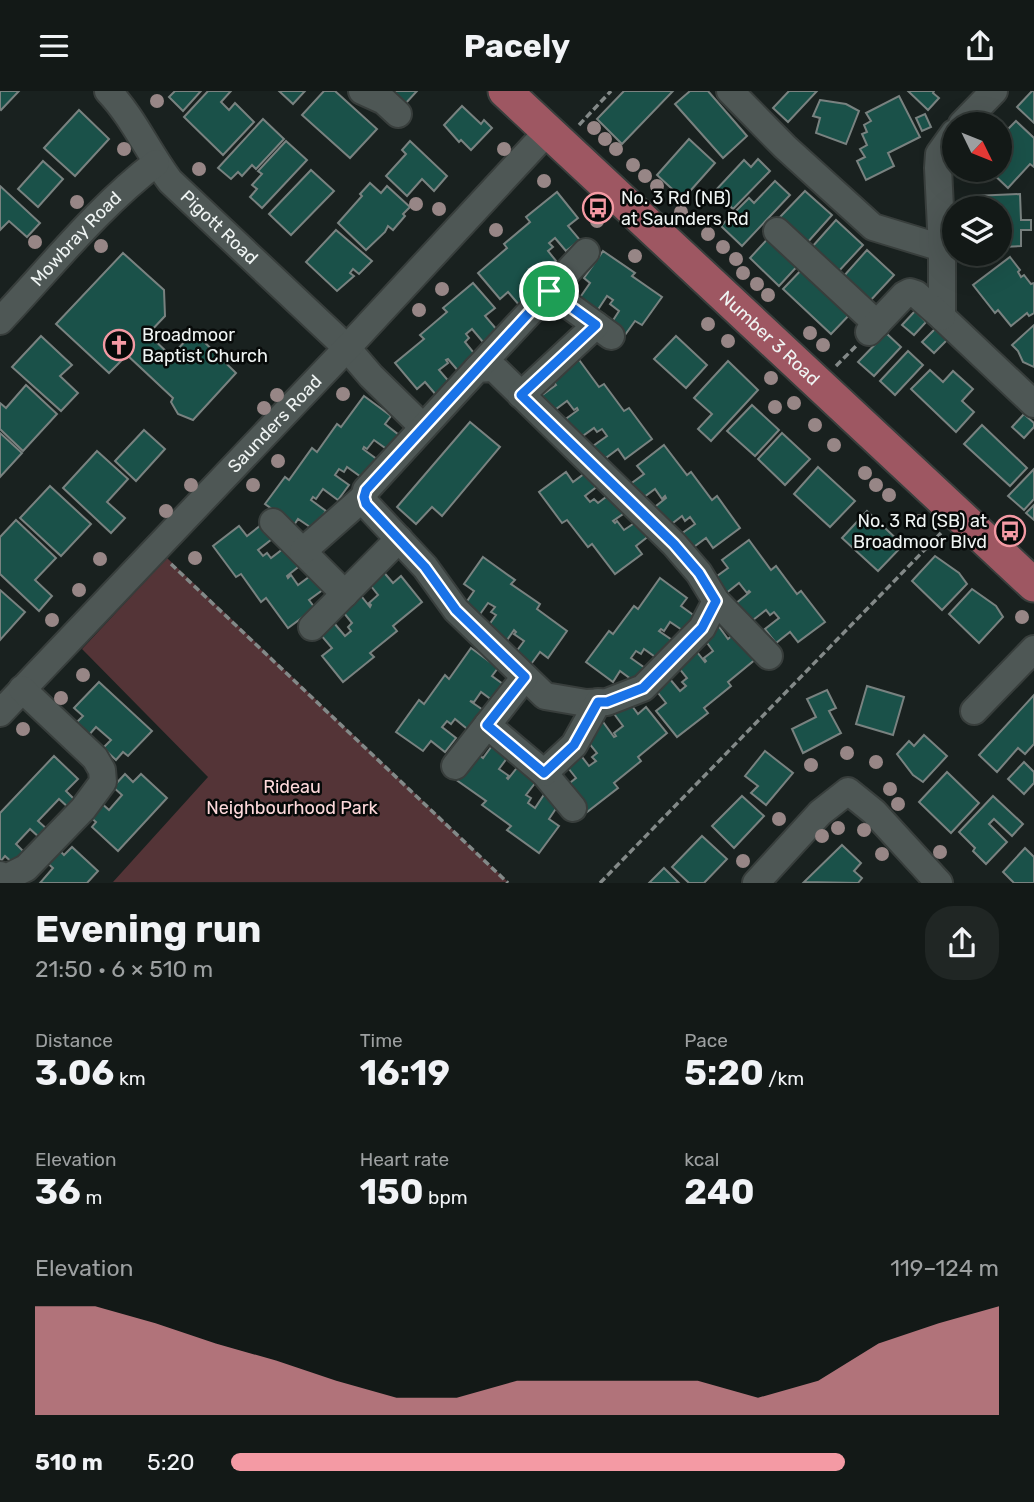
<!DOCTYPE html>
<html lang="en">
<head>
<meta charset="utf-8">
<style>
	body { margin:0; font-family:Rubik,sans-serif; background:#202624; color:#f1f3f6; height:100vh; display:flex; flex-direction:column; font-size:26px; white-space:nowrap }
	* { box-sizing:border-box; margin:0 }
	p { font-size:23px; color:#9da0a1 }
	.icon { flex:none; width:38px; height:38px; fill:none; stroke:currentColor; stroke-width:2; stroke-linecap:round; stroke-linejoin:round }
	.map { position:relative; height:792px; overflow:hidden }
	.drawer { display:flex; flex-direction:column; background:#131917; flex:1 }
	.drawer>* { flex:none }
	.needle { width:46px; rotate:133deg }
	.controls { position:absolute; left:942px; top:21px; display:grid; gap:14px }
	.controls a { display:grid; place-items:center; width:70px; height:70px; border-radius:50%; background:#131917; box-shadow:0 7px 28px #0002,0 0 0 2px #323836; font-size:35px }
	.pin { position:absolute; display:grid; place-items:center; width:60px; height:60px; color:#fff; margin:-30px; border:4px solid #fff; border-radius:50%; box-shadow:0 2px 7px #0007 }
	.round { display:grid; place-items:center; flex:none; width:74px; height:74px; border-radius:28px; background:#202624 }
	.summary { display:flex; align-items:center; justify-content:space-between; height:119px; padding:0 35px }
	h1 { font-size:38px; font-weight:700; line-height:52px }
	.figures { display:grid; grid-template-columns:repeat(3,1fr); gap:10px; height:119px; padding:7px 35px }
	.figures div { display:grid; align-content:center }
	.figures b { font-size:35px; font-weight:700 }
	.figures small { font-size:19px; font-weight:400 }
	.figures p { font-size:19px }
	.chart { height:196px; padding:14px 35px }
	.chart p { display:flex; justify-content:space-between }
	.chart svg { width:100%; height:126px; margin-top:7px; fill:#f49aa4; opacity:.7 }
	ul { padding:0 35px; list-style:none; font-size:23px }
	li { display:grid; grid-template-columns:112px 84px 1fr; align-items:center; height:52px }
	li i { height:18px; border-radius:9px; background:#f49aa4 }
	header { display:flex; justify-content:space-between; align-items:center; height:91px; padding:0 35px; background:#131917; font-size:32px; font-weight:700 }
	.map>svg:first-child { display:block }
	.green { fill:#543437 }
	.building { fill:#1a5149; stroke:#798280; stroke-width:2 }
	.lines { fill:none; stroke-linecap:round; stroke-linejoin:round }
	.minor-casing { stroke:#383e3c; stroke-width:30 }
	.major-casing { stroke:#383e3c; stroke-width:37 }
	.path { stroke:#838988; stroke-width:3.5; stroke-dasharray:7 3.5; stroke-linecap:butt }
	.minor { stroke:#4e5755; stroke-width:26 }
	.major { stroke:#9e5762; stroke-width:33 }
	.tree { fill:#978686 }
	.route-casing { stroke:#fff; stroke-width:14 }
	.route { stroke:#1a73e8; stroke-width:9 }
	.labels { text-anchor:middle; stroke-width:5; stroke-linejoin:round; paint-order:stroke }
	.poi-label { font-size:18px; fill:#eff4f3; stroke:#070a09; text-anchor:start }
	.street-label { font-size:18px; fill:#eff4f3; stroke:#070a09 }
	.park-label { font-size:18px; fill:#fed9db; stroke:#070a09 }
</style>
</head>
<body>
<header><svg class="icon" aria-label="menu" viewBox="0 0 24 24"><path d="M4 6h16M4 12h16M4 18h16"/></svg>Pacely<svg class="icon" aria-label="share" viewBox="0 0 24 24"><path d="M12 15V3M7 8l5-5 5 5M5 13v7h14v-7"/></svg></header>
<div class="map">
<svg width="1034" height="792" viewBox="0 0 1034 792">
	<rect width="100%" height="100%" fill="#19211f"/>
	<path class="green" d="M167,467l341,324h-395l95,-105 -126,-128z"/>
	<g class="building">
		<path d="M0,0h19l-18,19 -1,-1z"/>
		<path d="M175,0h26l-18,20 -14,-14z"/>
		<path d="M208,0h23l-10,11 8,8 6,-7 19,19 -31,33 -39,-38z"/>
		<path d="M279,0h26l-12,13z"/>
		<path d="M324,0h11l42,38 -27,29 -48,-43z"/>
		<path d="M391,0h26l-12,13z"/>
		<path d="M624,0h49l-51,53 -25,-25z"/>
		<path d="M690,0h18l39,45 -24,22 -48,-54z"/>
		<path d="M789,0h28l-29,31 -15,-14z"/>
		<path d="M908,0h26l-1,2 6,5 -11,12z"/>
		<path d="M1032,0h2v32l-17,-16z"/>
		<path d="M899,5l21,41 -32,16 6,13 -28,14 -9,-19 8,-4 -5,-8 7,-4 -5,-11 5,-2 -3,-7 7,-4 -5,-8z"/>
		<path d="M820,9l26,4 13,7 -13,33 -30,-11 4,-15 -7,-2z"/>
		<path d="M462,15l19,18 3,-4 8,8 -21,22 -10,-10 -2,2 -15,-17z"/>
		<path d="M79,19l30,29 -34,37 -31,-28z"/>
		<path d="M925,23l6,13 -9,4 -6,-13z"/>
		<path d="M263,28l21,20 -28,30 -4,-4 -10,11 -4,-4 -7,7 -13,-11z"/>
		<path d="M1016,30l18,17v29l-4,-3 -22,24 -19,-18h10v-42l5,5z"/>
		<path d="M689,48l26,24 -32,36 -26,-24z"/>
		<path d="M286,50l21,19 -45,48 -12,-11 7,-8 -5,-4 10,-11 -4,-3z"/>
		<path d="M410,50l37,35 -13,15 -12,-12 -15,17 -21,-20 20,-22 -4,-4z"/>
		<path d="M758,68l12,12 -37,38 -18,-18 29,-31 7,7z"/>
		<path d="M43,70l20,18 -25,28 -20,-18z"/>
		<path d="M311,79l23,21 -43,44 -22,-21z"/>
		<path d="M775,90l15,14 -48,51 -21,-20 28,-28 5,5z"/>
		<path d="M370,92l11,10 6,-7 23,21 -7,7 2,2 -12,14 -5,-4 -3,6 -19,18 -28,-27 24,-27 -2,-2z"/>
		<path d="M0,95l40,37 -13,14 -18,-16 -9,9z"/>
		<path d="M805,100l27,24 -25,28 -27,-26z"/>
		<path d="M557,101l21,26 -10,8 12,14 -14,11 -11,-13 -6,5 4,4 -5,4 13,16 -18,16 -12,-15 -2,1 3,3 -9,8 11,14 -14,12 -12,-14 -8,7 -22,-26 29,-25 -3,-4 26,-22 -4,-5z"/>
		<path d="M1020,103l1,26h10v10h-10v16l-18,1v-4h-4v-35h-26v-12z"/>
		<path d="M836,129l27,25 -25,27 -26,-25z"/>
		<path d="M336,139l36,31 -13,13 -6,-5 -3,4 4,3 -17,15 -31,-29z"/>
		<path d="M772,143l30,27 -23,25 -29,-28z"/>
		<path d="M867,159l27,25 -25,27 -26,-25z"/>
		<path d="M603,160l32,22 -3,3 30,21 -20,28 -7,-4 -10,14 -15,-10 9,-14 -9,-7 3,-4 -6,-4 -10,15 -18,-12 11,-16 -6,-5z"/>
		<path d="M123,162l41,37 1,26 -17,18 23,22 23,-24 42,41 -43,47 -15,-6 -7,-12 2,-4 -46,-43 -18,18 -53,-49z"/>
		<path d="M954,163h22l1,5 -27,1z"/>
		<path d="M1010,166l10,13 -2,2 3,5 3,-2 7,9 3,-1v30l-5,3 -2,-3 -16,13 -13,-16 -3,3 -22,-28z"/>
		<path d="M806,174l48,45 -23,24 -48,-45z"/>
		<path d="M473,192l22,25 -10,8 12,14 -14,12 -11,-13 -6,5 3,4 -4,4 13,16 -18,15 -12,-14 -2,1 2,3 -9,7 12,14 -14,12 -12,-14 -8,7 -22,-26 29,-24 -4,-4 27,-23 -4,-4z"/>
		<path d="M915,220l11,11 -12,13 -12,-10z"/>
		<path d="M1034,234v42l-11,-5 -5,-11 -6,-6z"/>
		<path d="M935,238l12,11 -13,13 -12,-11z"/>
		<path d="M886,242l15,14 -27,29 -16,-14z"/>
		<path d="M41,245l31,29 -12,11 18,17 -17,18 -49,-44z"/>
		<path d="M676,245l31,29 -21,23 -32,-29z"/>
		<path d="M908,260l15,14 -28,30 -15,-14z"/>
		<path d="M577,266l22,30 5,-3 20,27 5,-3 23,31 -27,20 -7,-10 -15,11 -10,-14 14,-10 -5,-7 -5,3 -3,-4 -17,12 -14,-19 15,-11 -1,-2 -3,2 -7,-9 -15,11 -11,-16 15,-11 -6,-8z"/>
		<path d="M728,270l30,29 -47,51 -13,-12 14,-15 -18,-16z"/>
		<path d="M930,279l13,12 10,-11 20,18 -11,12 12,11 -18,20 -45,-43z"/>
		<path d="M26,294l31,29 -34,37 -23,-22v-26l6,5z"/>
		<path d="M364,305l27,20 -6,8 14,11 -11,15 -14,-10 -7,9 -3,-2 -1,2 15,11 -14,19 -17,-12 -3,5 -5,-3 -4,6 14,10 -11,15 -15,-11 -7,10 -3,-2 -2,3 15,11 -13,18 -15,-10 -4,6 -29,-21 20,-27 4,3 23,-32 5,4 20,-28 4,3z"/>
		<path d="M752,314l27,25 -24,26 -28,-25z"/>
		<path d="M1024,323l10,9v4l-10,11 -12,-11z"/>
		<path d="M470,331l30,25 -58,69 -10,-9 -16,17 -19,-17z"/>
		<path d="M982,334l45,43 -17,18 -46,-42z"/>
		<path d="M144,339l21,19 -29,32 -21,-20z"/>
		<path d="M0,342l22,20 -22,24z"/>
		<path d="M782,342l28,26 -25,26 -27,-26z"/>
		<path d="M664,354l23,30 4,-3 21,28 5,-4 23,32 -27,20 -7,-10 -15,11 -10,-15 14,-10 -5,-7 -5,4 -3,-5 -17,13 -14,-19 15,-12 -1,-2 -3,3 -7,-10 -15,11 -11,-15 15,-11 -7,-8z"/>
		<path d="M97,360l31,28 -21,23 18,16 -14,15 -48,-45z"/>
		<path d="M818,376l37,34 -25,26 -36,-33z"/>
		<path d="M1034,378v30l-10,11 -16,-14z"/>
		<path d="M588,380l11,14 -14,11 5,6 4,-3 4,4 16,-12 15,19 -16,11 2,2 2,-2 7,9 15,-10 11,15 -14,11 6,8 -27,20 -23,-30 -4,3 -21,-27 -5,3 -23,-31 27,-20 7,10z"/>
		<path d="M50,395l41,38 -30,32 -41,-38z"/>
		<path d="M1034,414v15l-8,-7z"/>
		<path d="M867,420l36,34 -25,26 -36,-33z"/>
		<path d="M16,429l40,38 -21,22 17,16 -13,15 -39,-37v-37z"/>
		<path d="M261,434l11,14 -14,11 5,6 4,-3 4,5 17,-13 14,19 -15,12 1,2 3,-3 7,10 15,-11 11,15 -15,11 6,8 -27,20 -22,-30 -5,4 -20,-28 -5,3 -23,-31 26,-20 8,10z"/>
		<path d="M749,449l22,30 5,-4 21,28 4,-3 24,31 -27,20 -8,-10 -14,11 -11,-14 14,-11 -5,-6 -4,3 -4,-5 -17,13 -14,-19 15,-12 -1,-1 -2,2 -8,-10 -14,11 -12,-15 15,-11 -6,-8z"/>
		<path d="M935,465l24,17 8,11 -25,26 -30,-29z"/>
		<path d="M483,466l32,23 -4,4 29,20 -3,5 30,22 -19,27 -8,-6 -11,15 -16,-11 11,-15 -10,-7 2,-2 -2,-2 -11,16 -19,-14 12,-17 -5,-3 4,-5 -7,-4 -10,14 -15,-10 11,-16 -10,-7z"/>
		<path d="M381,478l12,14 8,-7 21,26 -29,24 4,5 -27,22 4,4 -31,25 -21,-26 10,-8 -12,-14 14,-11 11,13 6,-5 -3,-4 4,-4 -13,-16 19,-15 12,15 1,-2 -2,-2 9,-8 -11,-14z"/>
		<path d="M660,487l27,20 -6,8 15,11 -11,15 -15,-10 -6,9 -3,-2 -2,2 16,11 -14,19 -17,-12 -3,5 -5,-3 -5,7 14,10 -10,14 -15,-11 -7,11 -27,-20 23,-31 4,3 21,-28 4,3z"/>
		<path d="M972,498l24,17 7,11 -24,26 -30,-29z"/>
		<path d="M0,499l25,22 -25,28z"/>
		<path d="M717,533l11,15 8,-7 21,26 -29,24 3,4 -27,22 4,5 -31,24 -21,-26 10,-8 -11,-14 14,-11 11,13 6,-5 -4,-4 5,-4 -13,-16 19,-15 12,15 1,-1 -2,-3 9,-7 -11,-15z"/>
		<path d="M471,557l27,20 -6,8 15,11 -11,16 -15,-11 -7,10 -4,-1 16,11 -15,20 -16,-13 -4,5 -4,-3 -5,6 14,11 -11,14 -14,-11 -8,10 -27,-19 23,-32 5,4 21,-29 4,4z"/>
		<path d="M99,591l53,49 -24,25 -5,-4 -7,8 -13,-12 8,-8 -15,-13 -8,9 -13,-12 8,-8 -9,-8z"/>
		<path d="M867,595l37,11 -11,38 -37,-11z"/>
		<path d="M827,599l9,18 -7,3 12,22 -38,20 -11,-24 24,-12 -9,-18z"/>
		<path d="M1034,604v49l-9,10 -7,-6 -21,24 -18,-17z"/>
		<path d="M627,608l11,15 8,-7 21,26 -29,24 3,4 -27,22 4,5 -31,24 -21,-26 10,-8 -11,-14 14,-11 10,13 7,-5 -4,-4 5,-4 -13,-16 19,-15 11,15 2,-1 -2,-3 9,-7 -11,-15z"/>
		<path d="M924,644l23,21 -24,26 -10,-7 -16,-21 12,-13 5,5z"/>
		<path d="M494,652l16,11 -11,15 10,7 -2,2 1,1 12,-15 19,14 -13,17 5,3 -3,5 7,5 10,-15 14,11 -10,15 10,7 -20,27 -32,-23 4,-4 -29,-21 4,-4 -31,-22 20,-27 8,6z"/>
		<path d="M765,660l28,22 -27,32 -15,-12 7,-7 -13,-10z"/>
		<path d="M54,665l24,23 -12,12 10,10 -7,7 -10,-9 -21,22 10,9 -8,8 -10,-9 -14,15 10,10 -11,11 -10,-9 -5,6v-49z"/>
		<path d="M1024,671l10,10v11l-10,11 -16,-15z"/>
		<path d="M947,681l32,31 -28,30 -32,-31z"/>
		<path d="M125,683l8,8 8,-8 26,24 -49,53 -26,-24 4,-5 -8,-7 12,-13 9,8 13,-15 -9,-8z"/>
		<path d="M742,705l22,20 -30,32 -22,-22z"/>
		<path d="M993,705l30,28 -11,12 -18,-17 -5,5 18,18 -21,22 -13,-13 2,-3 -16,-16z"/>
		<path d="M702,745l25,23 -23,24h-15l-17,-16z"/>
		<path d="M842,754l19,18 -7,8 8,7 -4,5 -54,-1z"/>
		<path d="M56,756l8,8 8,-8 26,24 -11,12h-47l13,-15 -9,-8z"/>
		<path d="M1025,757l9,9v26h-20l-11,-11z"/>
		<path d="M664,777l15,15h-30z"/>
	</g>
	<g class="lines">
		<g class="minor-casing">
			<g id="minor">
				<path id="s1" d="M108,0c25,26 40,61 62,90l177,167 24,28 52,51"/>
				<path d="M362,0l22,10 14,13"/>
				<path d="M730,0l55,56 88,80 69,21"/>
				<path d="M962,33l32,-33"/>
				<path d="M954,42l-15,21 -1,14 4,80v69l92,87"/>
				<path d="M777,140l100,93"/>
				<path d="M549,200l62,45"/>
				<path id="s2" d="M0,230c50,-53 99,-115 156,-158"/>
				<path d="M869,241l35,-37 6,-3 6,2 26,23"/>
				<path d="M491,277l5,2 178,174 25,29 17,28 -14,27 -59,60 -36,14 -21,1 -41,-7 -89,-86 -31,-43 -59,-63 -2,-7 2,-7 111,-121z"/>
				<path d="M477,278l109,-117"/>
				<path d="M521,304l75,-70"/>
				<path d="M273,431l72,72"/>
				<path d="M303,460l61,-54"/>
				<path d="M716,510l53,55"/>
				<path d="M312,536l87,-88"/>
				<path d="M974,620l60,-62"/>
				<path id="s3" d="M0,622l347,-365 201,-217"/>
				<path d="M487,634l57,48 29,35"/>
				<path d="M455,675l70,-89"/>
				<path d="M544,682l30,-28 24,-43"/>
				<path d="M0,784l6,3 20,-10 57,-59 20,-27 -1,-12 -7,-12 -73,-69"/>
				<path d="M756,792l64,-70 28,-22 26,21 65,71"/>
			</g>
		</g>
		<g class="major-casing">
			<g id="major">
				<path id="s4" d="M505,0l529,494"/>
			</g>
		</g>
		<g class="path">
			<path d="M579,34l32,-34"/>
			<path d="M836,275l20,-20"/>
			<path d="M171,473l337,319"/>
			<path d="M600,792l341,-350"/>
		</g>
		<use href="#minor" class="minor"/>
		<use href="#major" class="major"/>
	</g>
	<g class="tree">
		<circle cx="157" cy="10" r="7"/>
		<circle cx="594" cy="37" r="7"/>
		<circle cx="605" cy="48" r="7"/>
		<circle cx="124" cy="58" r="7"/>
		<circle cx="504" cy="58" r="7"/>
		<circle cx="616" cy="58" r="7"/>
		<circle cx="633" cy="74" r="7"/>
		<circle cx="199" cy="78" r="7"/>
		<circle cx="645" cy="85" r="7"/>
		<circle cx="544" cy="90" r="7"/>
		<circle cx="657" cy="95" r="7"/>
		<circle cx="77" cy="111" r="7"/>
		<circle cx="416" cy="113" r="7"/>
		<circle cx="439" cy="118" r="7"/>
		<circle cx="681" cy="121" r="7"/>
		<circle cx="597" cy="130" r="7"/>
		<circle cx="496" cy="139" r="7"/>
		<circle cx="708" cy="143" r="7"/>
		<circle cx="35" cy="151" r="7"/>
		<circle cx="101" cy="155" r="7"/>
		<circle cx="723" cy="156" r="7"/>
		<circle cx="635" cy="165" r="7"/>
		<circle cx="736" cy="168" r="7"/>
		<circle cx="743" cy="182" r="7"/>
		<circle cx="757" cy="193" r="7"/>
		<circle cx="442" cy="198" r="7"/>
		<circle cx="768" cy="204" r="7"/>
		<circle cx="419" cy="219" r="7"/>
		<circle cx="708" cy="233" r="7"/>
		<circle cx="810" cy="242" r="7"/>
		<circle cx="728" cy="250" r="7"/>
		<circle cx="823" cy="254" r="7"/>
		<circle cx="771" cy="287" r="7"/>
		<circle cx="343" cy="303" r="7"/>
		<circle cx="277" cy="304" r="7"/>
		<circle cx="794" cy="312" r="7"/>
		<circle cx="775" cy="316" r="7"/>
		<circle cx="264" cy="317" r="7"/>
		<circle cx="815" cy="334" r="7"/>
		<circle cx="834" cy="354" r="7"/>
		<circle cx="278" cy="370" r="7"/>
		<circle cx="865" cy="382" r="7"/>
		<circle cx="191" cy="394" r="7"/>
		<circle cx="253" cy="394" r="7"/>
		<circle cx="876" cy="394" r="7"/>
		<circle cx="889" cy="404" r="7"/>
		<circle cx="166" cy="420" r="7"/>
		<circle cx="920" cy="430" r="7"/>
		<circle cx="195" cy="467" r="7"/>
		<circle cx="100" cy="468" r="7"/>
		<circle cx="79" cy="499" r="7"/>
		<circle cx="1022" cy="526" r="7"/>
		<circle cx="52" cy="529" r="7"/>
		<circle cx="83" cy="584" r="7"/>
		<circle cx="61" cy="607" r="7"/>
		<circle cx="23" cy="638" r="7"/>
		<circle cx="847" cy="662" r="7"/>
		<circle cx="876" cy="671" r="7"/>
		<circle cx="811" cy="674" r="7"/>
		<circle cx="890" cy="698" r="7"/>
		<circle cx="898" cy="713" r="7"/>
		<circle cx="779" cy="728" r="7"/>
		<circle cx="838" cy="737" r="7"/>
		<circle cx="864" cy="739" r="7"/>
		<circle cx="822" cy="745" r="7"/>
		<circle cx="940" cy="761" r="7"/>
		<circle cx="882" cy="763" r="7"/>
		<circle cx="743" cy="770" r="7"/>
	</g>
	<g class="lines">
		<g class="route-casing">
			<path id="route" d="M549,200l47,34 -75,70 153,149 25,29 17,28 -14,27 -59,60 -36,14h-9l-24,43 -30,28 -57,-48 38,-48 -69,-67 -31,-43 -59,-63 -2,-7 2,-7z"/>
		</g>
		<use href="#route" class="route"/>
	</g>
	<defs>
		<g id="bus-ring" transform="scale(1.575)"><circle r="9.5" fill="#070a09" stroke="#f49aa4" stroke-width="1.5"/><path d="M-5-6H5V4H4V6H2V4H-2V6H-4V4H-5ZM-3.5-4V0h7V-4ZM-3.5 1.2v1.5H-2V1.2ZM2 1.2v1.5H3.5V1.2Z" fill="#f49aa4"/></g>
		<g id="church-ring" transform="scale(1.575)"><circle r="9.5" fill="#070a09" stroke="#f49aa4" stroke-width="1.5"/><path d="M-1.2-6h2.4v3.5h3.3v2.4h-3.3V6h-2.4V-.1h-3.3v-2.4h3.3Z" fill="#f49aa4"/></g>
	</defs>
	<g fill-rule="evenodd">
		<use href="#bus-ring" x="598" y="117"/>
		<use href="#church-ring" x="119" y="254"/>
		<use href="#bus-ring" x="1010" y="440"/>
	</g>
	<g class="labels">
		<g class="poi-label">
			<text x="621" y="113">No. 3 Rd (NB)<tspan x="621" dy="21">at Saunders Rd</tspan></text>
			<text x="142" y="250">Broadmoor<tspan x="142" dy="21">Baptist Church</tspan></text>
			<text x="987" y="436" text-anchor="end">No. 3 Rd (SB) at<tspan x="987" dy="21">Broadmoor Blvd</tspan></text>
		</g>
		<g class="street-label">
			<text dy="6" stroke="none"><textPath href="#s1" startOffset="177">Pigott Road</textPath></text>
			<text dy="6" stroke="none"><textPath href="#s2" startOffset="112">Mowbray Road</textPath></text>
			<text dy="6" stroke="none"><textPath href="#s4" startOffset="362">Number 3 Road</textPath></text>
			<text dy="6" stroke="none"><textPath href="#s3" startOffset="399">Saunders Road</textPath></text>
		</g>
		<g class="park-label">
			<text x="292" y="702">Rideau<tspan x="292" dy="21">Neighbourhood Park</tspan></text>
		</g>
	</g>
</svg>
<div class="controls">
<a><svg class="needle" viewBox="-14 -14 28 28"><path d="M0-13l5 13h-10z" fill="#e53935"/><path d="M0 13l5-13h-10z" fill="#9da0a1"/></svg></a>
<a><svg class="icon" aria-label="layers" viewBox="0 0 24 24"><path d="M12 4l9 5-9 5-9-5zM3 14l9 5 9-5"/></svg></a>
</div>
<div class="pin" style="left:549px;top:200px;background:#1e9e55"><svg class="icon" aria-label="arrive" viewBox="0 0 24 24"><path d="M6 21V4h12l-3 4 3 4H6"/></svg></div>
</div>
<section class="drawer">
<div class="summary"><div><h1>Evening run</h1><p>21:50 · 6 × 510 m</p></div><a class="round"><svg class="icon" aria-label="share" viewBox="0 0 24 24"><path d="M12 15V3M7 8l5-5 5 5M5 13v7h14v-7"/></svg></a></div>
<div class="figures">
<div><p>Distance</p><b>3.06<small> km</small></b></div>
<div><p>Time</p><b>16:19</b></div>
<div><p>Pace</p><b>5:20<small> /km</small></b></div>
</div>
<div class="figures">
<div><p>Elevation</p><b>36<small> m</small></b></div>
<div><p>Heart rate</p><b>150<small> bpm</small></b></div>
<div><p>kcal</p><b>240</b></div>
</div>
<div class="chart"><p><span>Elevation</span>119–124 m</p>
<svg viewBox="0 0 160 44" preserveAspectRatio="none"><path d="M0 44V6L10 6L20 12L30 19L40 25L50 32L60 38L70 38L80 32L90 32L100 32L110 32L120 38L130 32L140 19L150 12L160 6V44z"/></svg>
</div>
<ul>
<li><b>510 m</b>5:20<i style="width:80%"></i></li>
</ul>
</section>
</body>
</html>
